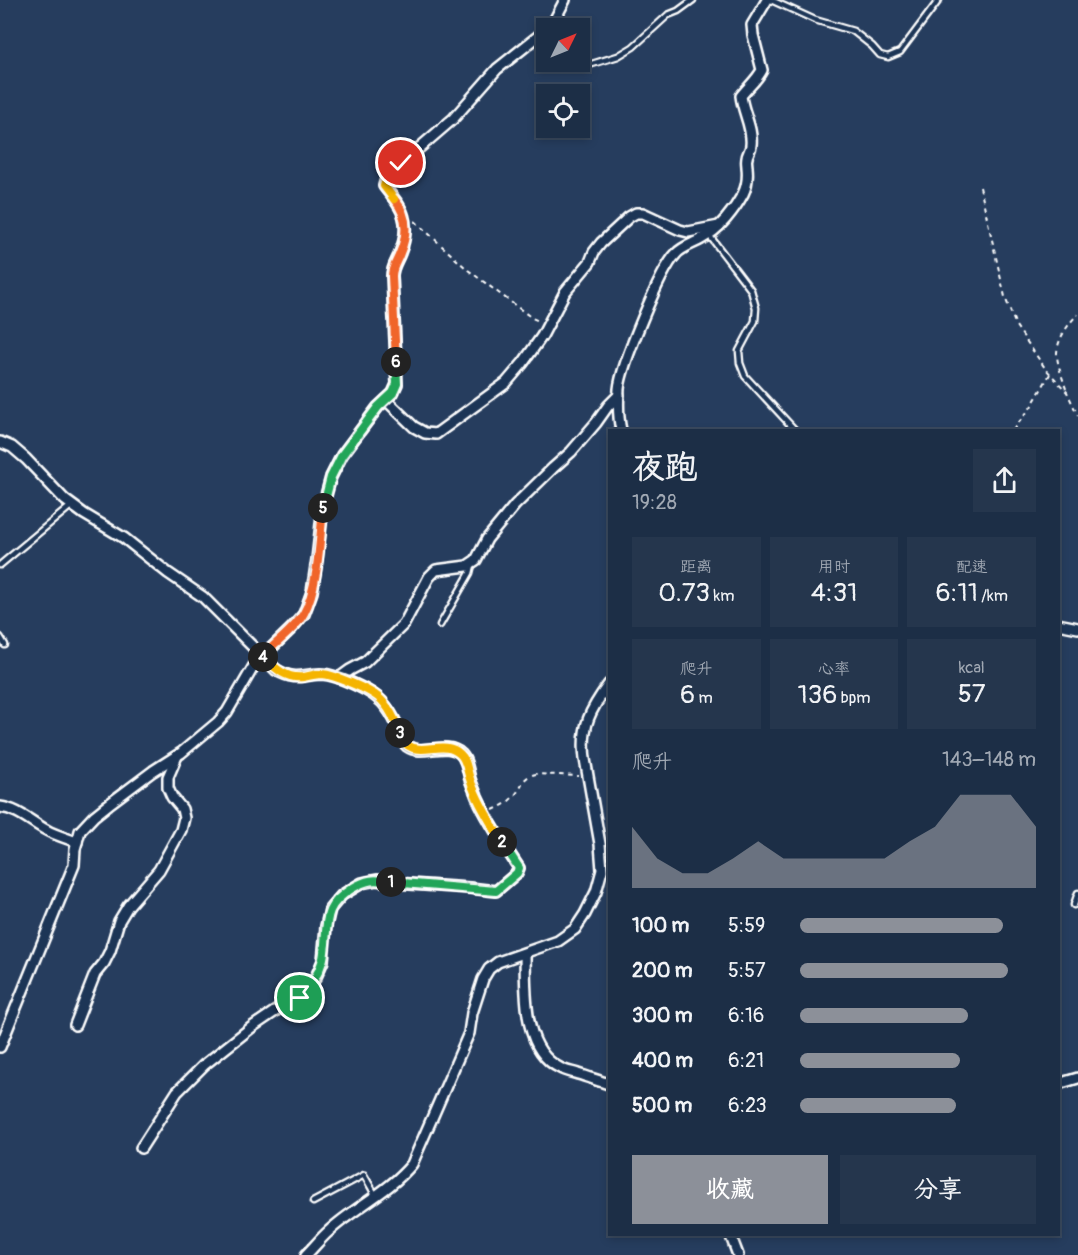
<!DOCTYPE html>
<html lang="zh">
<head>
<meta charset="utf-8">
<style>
	body { margin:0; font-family:Pangolin,"LXGW WenKai TC",sans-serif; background:#25364d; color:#f1f3f6; height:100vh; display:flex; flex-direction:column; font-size:22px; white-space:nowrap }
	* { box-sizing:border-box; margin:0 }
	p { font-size:20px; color:#a0a8b3 }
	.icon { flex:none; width:33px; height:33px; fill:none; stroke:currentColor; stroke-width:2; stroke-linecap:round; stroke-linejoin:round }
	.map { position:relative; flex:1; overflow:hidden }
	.panel { position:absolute; left:608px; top:429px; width:452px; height:807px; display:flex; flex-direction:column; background:#1c2e46; border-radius:0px; box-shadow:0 3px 9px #0003,0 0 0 2px #3a4a5f }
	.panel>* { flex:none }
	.needle { width:39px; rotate:47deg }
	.tools { position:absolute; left:536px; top:18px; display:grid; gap:12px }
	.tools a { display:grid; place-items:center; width:54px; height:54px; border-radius:0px; background:#1c2e46; box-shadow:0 3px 9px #0003,0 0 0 2px #3a4a5f; font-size:30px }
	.pin { position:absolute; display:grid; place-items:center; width:51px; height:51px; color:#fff; margin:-26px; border:3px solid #fff; border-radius:50%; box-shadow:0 2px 6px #0007 }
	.km { position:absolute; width:30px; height:30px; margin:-15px; border-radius:50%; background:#222; color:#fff; font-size:16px; line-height:30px; text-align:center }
	.round { display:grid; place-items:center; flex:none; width:63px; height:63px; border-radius:0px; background:#25364d }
	.head { display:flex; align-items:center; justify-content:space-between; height:102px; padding:0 24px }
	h1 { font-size:33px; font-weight:600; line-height:45px }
	.stats { display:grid; grid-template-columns:repeat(3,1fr); gap:9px; height:102px; padding:6px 24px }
	.stats div { display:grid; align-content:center; border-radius:0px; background:#25364d; text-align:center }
	.stats b { font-size:26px; font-weight:600 }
	.stats small { font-size:16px; font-weight:400 }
	.stats p { font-size:16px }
	.chart { height:168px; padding:12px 24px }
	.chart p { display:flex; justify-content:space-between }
	.chart svg { width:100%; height:108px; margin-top:6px; fill:#8c9099; opacity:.7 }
	.button { display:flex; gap:12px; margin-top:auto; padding:12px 24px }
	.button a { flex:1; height:69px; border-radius:0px; background:#8c9099; color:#fff; font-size:24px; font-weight:600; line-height:69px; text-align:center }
	.button a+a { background:#25364d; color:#f1f3f6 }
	ul { padding:0 24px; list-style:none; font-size:20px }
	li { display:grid; grid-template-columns:96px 72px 1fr; align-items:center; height:45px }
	li i { height:15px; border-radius:8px; background:#8c9099 }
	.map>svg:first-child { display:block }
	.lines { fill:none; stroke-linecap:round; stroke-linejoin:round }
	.lane-casing { stroke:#fff; stroke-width:9 }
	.street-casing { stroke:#fff; stroke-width:14 }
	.path { stroke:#fff; stroke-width:2; stroke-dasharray:4.5 4.5; stroke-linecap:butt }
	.lane { stroke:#1d3557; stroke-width:4.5 }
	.street { stroke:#1d3557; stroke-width:9 }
	.split-1-casing { stroke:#fff; stroke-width:12 }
	.split-2-casing { stroke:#fff; stroke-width:12 }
	.split-3-casing { stroke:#fff; stroke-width:12 }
	.split-4-casing { stroke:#fff; stroke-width:12 }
	.split-5-casing { stroke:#fff; stroke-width:12 }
	.split-6-casing { stroke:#fff; stroke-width:12 }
	.split-7-casing { stroke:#fff; stroke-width:12 }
	.split-8-casing { stroke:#fff; stroke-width:12 }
	.split-1 { stroke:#22a559; stroke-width:8 }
	.split-2 { stroke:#22a559; stroke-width:8 }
	.split-3 { stroke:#f5b400; stroke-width:8 }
	.split-4 { stroke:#f5b400; stroke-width:8 }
	.split-5 { stroke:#f0652b; stroke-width:8 }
	.split-6 { stroke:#22a559; stroke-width:8 }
	.split-7 { stroke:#f0652b; stroke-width:8 }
	.split-8 { stroke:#f5b400; stroke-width:8 }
</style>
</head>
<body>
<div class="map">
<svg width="1078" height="1255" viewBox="0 0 1078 1255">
	<rect width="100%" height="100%" fill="#263d5e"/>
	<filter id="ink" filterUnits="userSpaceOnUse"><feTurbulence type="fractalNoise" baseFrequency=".0167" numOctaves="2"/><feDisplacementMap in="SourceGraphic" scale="12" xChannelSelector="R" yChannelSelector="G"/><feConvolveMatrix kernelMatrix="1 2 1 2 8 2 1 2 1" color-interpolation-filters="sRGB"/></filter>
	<g filter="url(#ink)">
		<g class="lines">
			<g class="lane-casing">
				<g id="lane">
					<path d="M771,0l44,20 38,11 19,15 8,9 8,2 12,-5 39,-52"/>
					<path d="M576,62l6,3 10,-1 26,-8 15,-9 35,-32 10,-4 15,-11"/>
					<path d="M709,235l42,55 5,18 -1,13 -16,30 1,12 5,13 50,54"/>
					<path d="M0,565l72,-60"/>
					<path d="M440,625l30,-52 2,-8"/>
					<path d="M0,637l5,8"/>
					<path d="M1074,905l4,-12"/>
					<path d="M313,1202l51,-27 12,21"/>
				</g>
			</g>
			<g class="street-casing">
				<g id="street">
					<path d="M547,28l6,-5 12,-23"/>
					<path d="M386,400l28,27 11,6 11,1 70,-51 17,-20 19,-27 23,-44 25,-30 4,-10 7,-9 28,-26 7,-4h7l37,17 8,2 31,-6"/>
					<path d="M621,430c-3,-13 -3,-27 -2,-41 2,-22 41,-119 57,-135 7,-8 18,-10 27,-16 16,-8 32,-29 40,-44 4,-8 5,-18 4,-27 0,-2 -1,-7 0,-9 0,-4 4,-8 4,-13 2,-17 -8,-32 -10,-49 7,-9 16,-16 21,-26l-9,-35 -1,-10 15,-25"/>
					<path d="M0,442l12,5 14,12 39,41 19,14 40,24 44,35 35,24 73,73c20,11 24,5 44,4 13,0 28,7 40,13 19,9 28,19 37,38 3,7 4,16 10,21 15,11 39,-6 54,8 6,6 7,17 9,25 2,6 5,12 7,18 11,25 27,48 42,71l-2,5 -21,18 -26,-3 -76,-5 -17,-3 -15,3 -20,12 -12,14 -4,17 -3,35 -7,16 -8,12 -8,9 -17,8 -31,21 -48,38 -27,27 -36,56"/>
					<path d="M1058,624l20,4"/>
					<path d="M339,678l11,-8 15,-8 39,-38 25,-47 7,-7 31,-4 9,-6 11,-21 28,-34 38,-37 18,-16 25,-29 12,-17 11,-11"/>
					<path d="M0,807c19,2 33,17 50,25 9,4 18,7 27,10"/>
					<path d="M525,953c1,36 -4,96 35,115 5,3 12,4 18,6 10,3 21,7 31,10"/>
					<path d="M75,1025l20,-51 9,-11 6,-12 9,-30 9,-15 31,-36 22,-40 3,-12 -2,-9 -10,-12 -4,-9v-11l9,-21"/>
					<path d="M0,1047l74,-182 1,-16 5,-18 14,-15 15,-12 44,-33 28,-18 37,-31 9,-10 28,-48 37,-36 12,-14 8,-22 5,-33 6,-53 8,-29 11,-22 36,-48 15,-14 4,-9 -5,-108c0,-9 5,-15 8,-23 6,-15 8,-33 -1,-47 -4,-7 -10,-13 -15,-20l1,-4 4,-8 64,-55 44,-50 49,-39"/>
					<path d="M1058,1084l20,-6"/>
					<path d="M730,1234l8,21"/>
					<path d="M306,1255c8,-8 15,-17 23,-24 26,-24 60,-39 83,-67l57,-131 3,-20 11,-34 6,-10 9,-7 60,-21 17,-12 10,-15 11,-22 6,-22 -2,-26 -15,-85c-4,-33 5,-49 24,-75"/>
				</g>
			</g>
			<g class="path">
				<path d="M980,187l25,110 11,29 29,42 22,24 11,24"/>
				<path d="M415,221l53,49 64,48 7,3"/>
				<path d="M1066,389c-3,-10 -8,-22 -9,-33 -1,-15 11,-32 21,-42"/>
				<path d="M1013,430l18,-23 19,-33"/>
				<path d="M493,810c7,-3 15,-7 20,-13 10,-9 7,-20 23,-23l43,2"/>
			</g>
			<use href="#lane" class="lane"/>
			<use href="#street" class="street"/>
		</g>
	</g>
	<g class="lines" filter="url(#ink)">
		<g class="split-1-casing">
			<path id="split-1" d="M300,998c9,-10 18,-22 22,-36 2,-5 2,-12 3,-18 2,-28 1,-39 26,-55 16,-10 23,-10 40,-7"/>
		</g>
		<g class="split-2-casing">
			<path id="split-2" d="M391,882l105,9 21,-18 2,-5 -17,-26"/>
		</g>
		<g class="split-3-casing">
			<path id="split-3" d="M400,733c10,32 42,3 60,21 7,6 7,17 10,25 7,23 21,43 32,63"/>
		</g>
		<g class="split-4-casing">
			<path id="split-4" d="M263,657c12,11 23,22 40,20 6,-1 13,-3 19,-3 13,1 46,15 56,23 10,8 18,24 22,36"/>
		</g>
		<g class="split-5-casing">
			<path id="split-5" d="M263,657l-1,-1c13,-12 34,-28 42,-43 14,-25 16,-76 19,-105"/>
		</g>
		<g class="split-6-casing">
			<path id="split-6" d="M323,508l8,-31 11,-22 36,-48 15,-14 4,-9 -1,-22"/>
		</g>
		<g class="split-7-casing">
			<path id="split-7" d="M394,199c14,16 14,35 6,54 -3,9 -8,14 -8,23l4,86"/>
		</g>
		<g class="split-8-casing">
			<path id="split-8" d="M394,199l-10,-13c2,-10 10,-16 17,-23"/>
		</g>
		<use href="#split-1" class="split-1"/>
		<use href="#split-2" class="split-2"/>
		<use href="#split-3" class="split-3"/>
		<use href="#split-4" class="split-4"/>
		<use href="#split-5" class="split-5"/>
		<use href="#split-6" class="split-6"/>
		<use href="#split-7" class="split-7"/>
		<use href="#split-8" class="split-8"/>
	</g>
</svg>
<div class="tools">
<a><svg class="needle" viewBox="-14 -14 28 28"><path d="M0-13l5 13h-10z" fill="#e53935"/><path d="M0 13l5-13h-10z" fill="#a0a8b3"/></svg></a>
<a><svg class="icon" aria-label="locate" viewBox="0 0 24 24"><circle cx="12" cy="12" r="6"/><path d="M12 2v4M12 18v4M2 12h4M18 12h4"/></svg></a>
</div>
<div class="pin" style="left:300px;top:998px;background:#1e9e55"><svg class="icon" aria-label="arrive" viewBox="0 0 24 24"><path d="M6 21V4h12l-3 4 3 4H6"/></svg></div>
<div class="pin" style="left:401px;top:163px;background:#d93025"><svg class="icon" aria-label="check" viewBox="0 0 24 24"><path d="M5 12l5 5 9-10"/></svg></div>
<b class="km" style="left:391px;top:882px">1</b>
<b class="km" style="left:502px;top:842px">2</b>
<b class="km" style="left:400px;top:733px">3</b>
<b class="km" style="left:263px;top:657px">4</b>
<b class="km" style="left:323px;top:508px">5</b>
<b class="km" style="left:396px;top:362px">6</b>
<section class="panel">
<div class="head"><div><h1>夜跑</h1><p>19:28</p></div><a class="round"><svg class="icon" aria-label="share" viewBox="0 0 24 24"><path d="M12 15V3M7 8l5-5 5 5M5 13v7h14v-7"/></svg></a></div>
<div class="stats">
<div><p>距离</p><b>0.73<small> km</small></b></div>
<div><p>用时</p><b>4:31</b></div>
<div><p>配速</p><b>6:11<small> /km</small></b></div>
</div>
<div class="stats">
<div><p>爬升</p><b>6<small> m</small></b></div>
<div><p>心率</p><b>136<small> bpm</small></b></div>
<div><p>kcal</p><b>57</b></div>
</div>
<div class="chart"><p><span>爬升</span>143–148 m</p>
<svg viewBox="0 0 160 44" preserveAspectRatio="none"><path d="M0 44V19L10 32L20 38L30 38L40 32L50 25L60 32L70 32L80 32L90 32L100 32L110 25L120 19L130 6L140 6L150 6L160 19V44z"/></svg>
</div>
<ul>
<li><b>100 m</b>5:59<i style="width:86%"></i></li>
<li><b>200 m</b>5:57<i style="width:88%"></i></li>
<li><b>300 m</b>6:16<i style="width:71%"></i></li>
<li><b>400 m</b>6:21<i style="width:68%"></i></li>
<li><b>500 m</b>6:23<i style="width:66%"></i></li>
</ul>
<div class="button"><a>收藏</a><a>分享</a></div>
</section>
</div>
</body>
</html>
